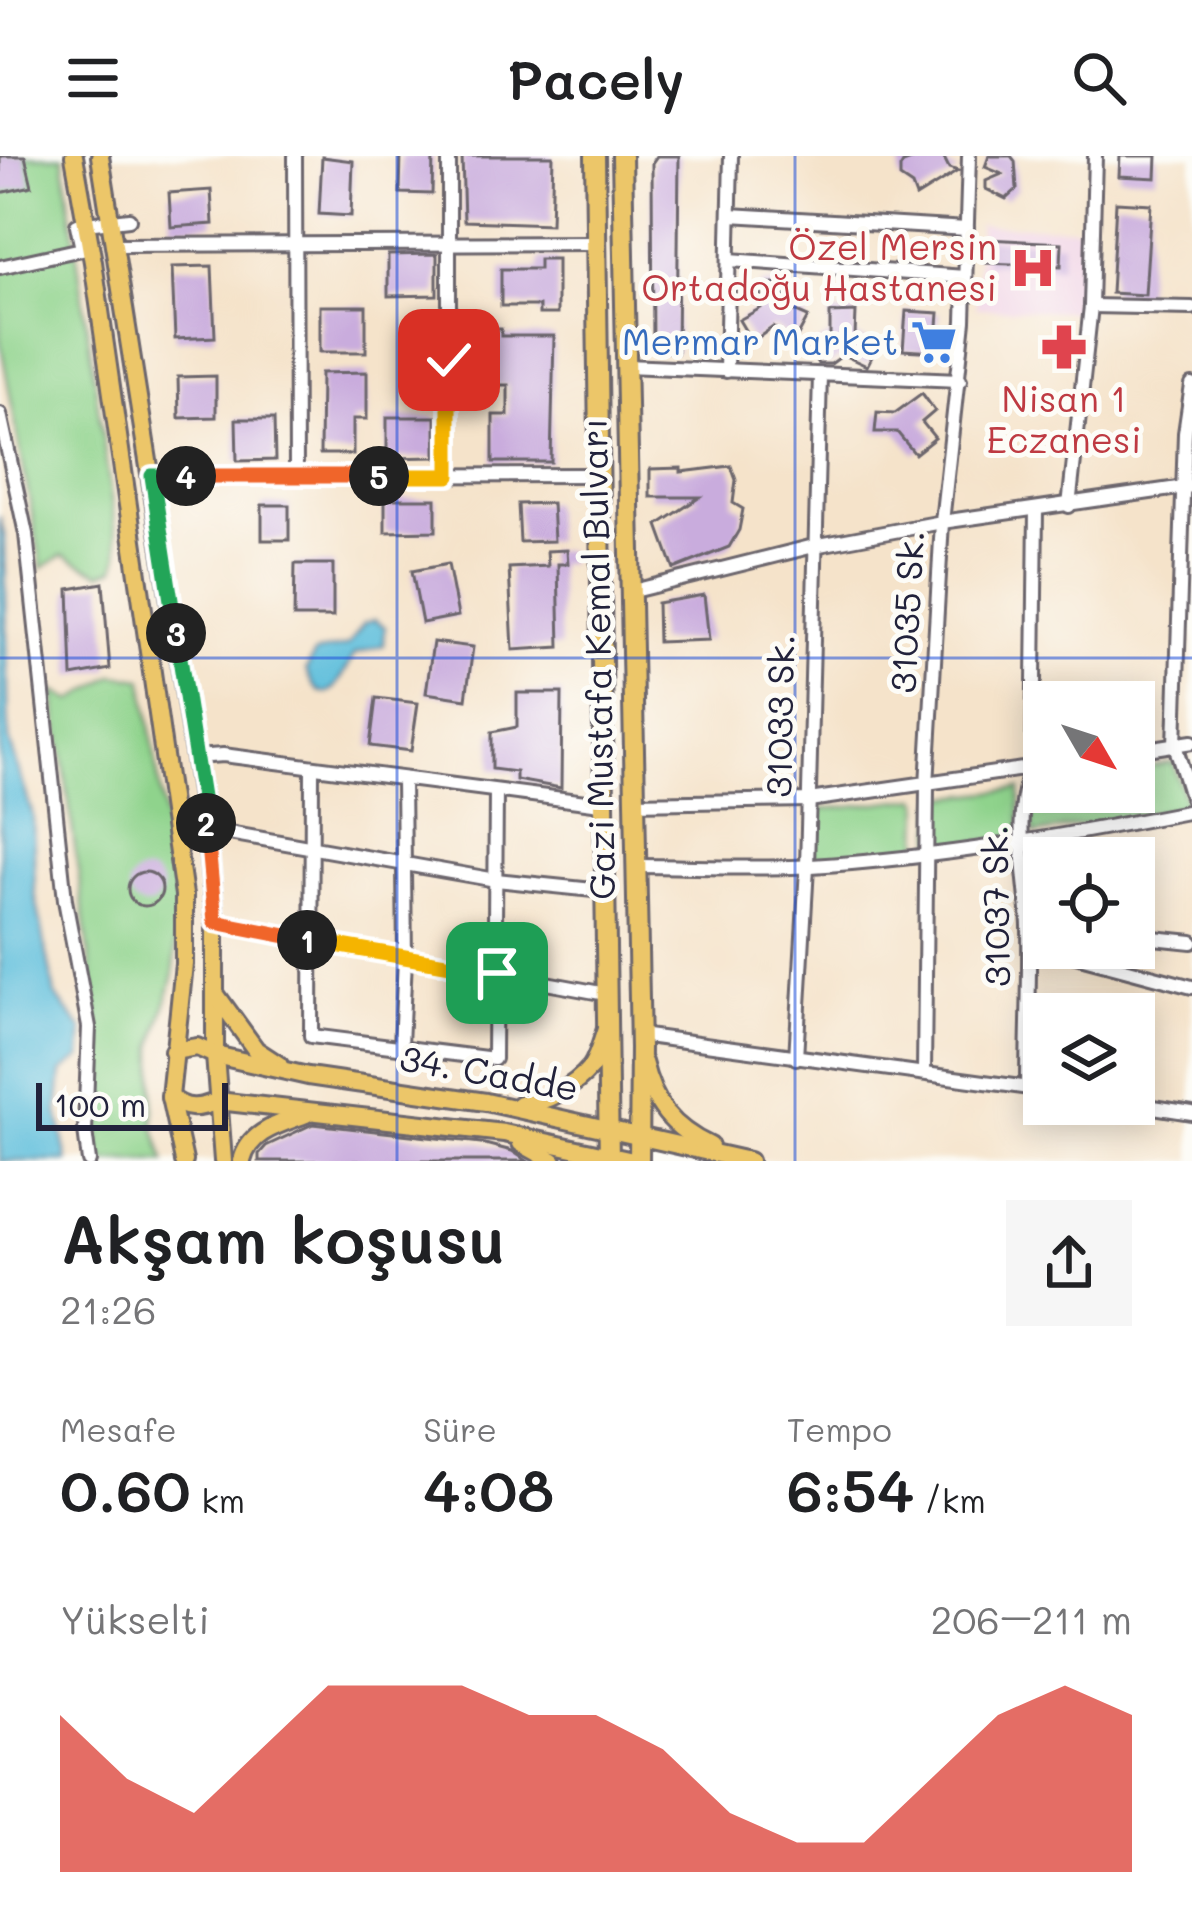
<!DOCTYPE html>
<html lang="tr">
<head>
<meta charset="utf-8">
<style>
	body { margin:0; font-family:Mali,sans-serif; background:#f6f6f6; color:#202124; height:100vh; display:flex; flex-direction:column; font-size:45px; white-space:nowrap }
	* { box-sizing:border-box; margin:0 }
	p { font-size:39px; color:#757577 }
	.icon { flex:none; width:66px; height:66px; fill:none; stroke:currentColor; stroke-width:2; stroke-linecap:round; stroke-linejoin:round }
	.map { position:relative; height:1005px; overflow:hidden }
	.side { display:flex; flex-direction:column; background:#fff; flex:1 }
	.side>* { flex:none }
	.needle { width:78px; rotate:129deg }
	.buttons { position:absolute; left:1023px; top:525px; display:grid; gap:24px }
	.buttons a { display:grid; place-items:center; width:132px; height:132px; border-radius:0px; background:#fff; box-shadow:0 6px 30px #0003; font-size:60px }
	.scale { position:absolute; left:36px; bottom:30px; width:192px; box-sizing:border-box; padding-left:12px; border:6px solid #22223b; border-top:0; font-size:33px; line-height:42px; white-space:nowrap; color:#22223b; -webkit-text-stroke:9px #fdfcf7; paint-order:stroke }
	.pin { position:absolute; display:grid; place-items:center; width:102px; height:102px; color:#fff; margin:-51px; border-radius:24px; box-shadow:0 6px 18px #0006 }
	.km { position:absolute; width:60px; height:60px; margin:-30px; border-radius:50%; background:#222; color:#fff; font-size:33px; line-height:60px; text-align:center }
	.round { display:grid; place-items:center; flex:none; width:126px; height:126px; border-radius:0px; background:#f6f6f6 }
	.headline { display:flex; align-items:center; justify-content:space-between; height:204px; padding:0 60px }
	h1 { font-size:66px; font-weight:600; line-height:90px }
	.stats { display:grid; grid-template-columns:repeat(3,1fr); gap:18px; height:204px; padding:12px 60px }
	.stats div { display:grid; align-content:center }
	.stats b { font-size:60px; font-weight:600 }
	.stats small { font-size:33px; font-weight:400 }
	.stats p { font-size:33px }
	.chart { height:336px; padding:24px 60px }
	.chart p { display:flex; justify-content:space-between }
	.chart svg { width:100%; height:216px; margin-top:12px; fill:#d93025; opacity:.7 }
	header { display:flex; justify-content:space-between; align-items:center; height:156px; padding:0 60px; background:#fff; font-size:54px; font-weight:600 }
	.map>svg:first-child { display:block }
	.built { fill:#f0d0e5 }
	.green { fill:#8fd38c; stroke:#587a64; stroke-width:3 }
	.water { fill:#5dbedb; stroke:#40708b; stroke-width:3 }
	.building { fill:#c9acdd }
	.lines { fill:none; stroke-linecap:round; stroke-linejoin:round }
	.minor-casing { stroke:#6c666d; stroke-width:18 }
	.major-casing { stroke:#6c666d; stroke-width:22 }
	.highway-casing { stroke:#6c666d; stroke-width:24 }
	.minor { stroke:#fff; stroke-width:12 }
	.major { stroke:#ecc669; stroke-width:16 }
	.highway { stroke:#ecc669; stroke-width:18 }
	.split-1-casing { stroke:#fff; stroke-width:24 }
	.split-2-casing { stroke:#fff; stroke-width:24 }
	.split-3-casing { stroke:#fff; stroke-width:24 }
	.split-4-casing { stroke:#fff; stroke-width:24 }
	.split-5-casing { stroke:#fff; stroke-width:24 }
	.split-6-casing { stroke:#fff; stroke-width:24 }
	.split-1 { stroke:#f5b400; stroke-width:15 }
	.split-2 { stroke:#f0652b; stroke-width:15 }
	.split-3 { stroke:#22a559; stroke-width:15 }
	.split-4 { stroke:#22a559; stroke-width:15 }
	.split-5 { stroke:#f0652b; stroke-width:15 }
	.split-6 { stroke:#f5b400; stroke-width:15 }
	.grid { fill:none; stroke:#1d4ed8; stroke-width:3; stroke-opacity:0.55 }
	.labels { text-anchor:middle; stroke-width:10; stroke-linejoin:round; paint-order:stroke }
	.health-label { font-size:36px; fill:#be3a42; stroke:#fdfcf7; text-anchor:end }
	.shop-label { font-size:36px; fill:#366cbe; stroke:#fdfcf7; text-anchor:end }
	.street-label { font-size:36px; fill:#22223b; stroke:#fdfcf7 }
</style>
</head>
<body>
<header><svg class="icon" aria-label="menu" viewBox="0 0 24 24"><path d="M4 6h16M4 12h16M4 18h16"/></svg>Pacely<svg class="icon" aria-label="search" viewBox="0 0 24 24"><circle cx="10" cy="10" r="6"/><path d="M15 15l6 6"/></svg></header>
<div class="map">
<svg width="1192" height="1005" viewBox="0 0 1192 1005">
	<rect width="100%" height="100%" fill="#fdfcf7"/>
	<filter id="ink" filterUnits="userSpaceOnUse"><feTurbulence type="fractalNoise" baseFrequency=".00833" numOctaves="2"/><feDisplacementMap in="SourceGraphic" scale="24" xChannelSelector="R" yChannelSelector="G"/><feConvolveMatrix kernelMatrix="1 2 1 2 8 2 1 2 1" color-interpolation-filters="sRGB"/></filter>
	<filter id="wash" filterUnits="userSpaceOnUse"><feTurbulence type="fractalNoise" baseFrequency=".004" numOctaves="4" result="noise"/><feDisplacementMap in="SourceGraphic" scale="48" xChannelSelector="R" yChannelSelector="G"/><feGaussianBlur stdDeviation="2.7" result="paint"/><feColorMatrix in="noise" values="0 0 0 0 0 0 0 0 0 0 0 0 0 0 0 0 0 1.4 0 .05"/><feComposite in="paint" operator="in"/></filter>
	<g filter="url(#wash)">
		<rect width="100%" height="100%" fill="#f5e3ca"/>
		<path class="built" d="M979,69l110,3 -3,84 -110,-4z"/>
		<g class="green">
			<path d="M0,0h63l56,399 -4,13 -14,5 -38,-18 -21,13 -42,-228z"/>
			<path d="M114,519l29,4 34,223 -3,72 -20,71v81l11,35h-66l2,-119 -47,-351 19,10z"/>
			<path d="M1173,606l13,44 -152,28 -3,-45 103,3v-22z"/>
			<path d="M1020,633v48l-87,11 1,-44 8,-7z"/>
			<path d="M918,642l3,4 -1,46 -107,10v-42l4,-6z"/>
		</g>
		<g class="water">
			<path d="M0,360l5,22 4,201 24,77 2,77 20,102 28,35 -2,28 -19,14 -4,40 10,49h-68z"/>
			<path d="M375,464l10,7 -1,18 -29,9c-10,14 -28,70 -49,16l9,-17 33,-7 16,-23z"/>
		</g>
		<g id="blocks">
			<g class="building">
				<path d="M0,0h25l7,30 -32,7z"/>
				<path d="M401,0h32l-1,38 -32,-1z"/>
				<path d="M462,0h91l-2,68 -87,-3z"/>
				<path d="M657,0h22l-2,197 -24,-3 -1,-187z"/>
				<path d="M922,0h21l6,12 9,3 -42,26 -4,-11 -12,-8v-10l3,-5z"/>
				<path d="M989,0h22l4,5 2,28 -11,10 -20,-10v-8l16,-7 -17,-7z"/>
				<path d="M1120,0h37l-1,22 -37,-2z"/>
				<path d="M322,1l31,4 -2,55 -32,-2z"/>
				<path d="M211,34l2,34 -42,3 -2,-34z"/>
				<path d="M1116,46l35,2 -6,91 -34,-2z"/>
				<path d="M986,83l76,4 -1,23 -76,-3z"/>
				<path d="M437,98v41l-49,1v-41z"/>
				<path d="M539,103h18v55h-18v-8h-38v-37h38z"/>
				<path d="M212,110l3,71 -40,2 -3,-72z"/>
				<path d="M760,128h26l-1,23 23,10 -13,24 -22,-14 -21,15 -13,-22 22,-12z"/>
				<rect x="320" y="150" width="46" height="46"/>
				<path d="M906,155l33,2 -3,39 -33,-2z"/>
				<path d="M856,156l-1,24 23,9 -11,21 -24,-11 -12,9h-13l-9,-16 21,-12v-23z"/>
				<path d="M467,173h34v7h53l-3,126h-58v-47h15v-30h-41z"/>
				<path d="M367,216v47h-14v35h-33l1,-81z"/>
				<path d="M216,220v41l-37,1 -1,-41z"/>
				<path d="M922,237l13,18 -13,11 13,16 -20,16 -18,-22h-22l2,-20 18,1z"/>
				<path d="M387,261h49v40l-49,1z"/>
				<path d="M236,263h38l1,41 -38,1z"/>
				<path d="M731,310l5,14 -3,23 10,6 -4,21 -10,17 -55,22 -16,-44 42,-28h-50v-28l31,-1v4z"/>
				<path d="M385,343h51v32l-51,1z"/>
				<path d="M552,347l2,38 -34,1 -2,-38z"/>
				<rect x="262" y="349" width="27" height="35"/>
				<path d="M567,394l1,14h-10l2,83 -47,3 -4,-82 39,-2 -1,-15z"/>
				<path d="M295,408h38v53h-39z"/>
				<path d="M448,408l10,52 -36,7 -10,-52z"/>
				<path d="M103,427l7,86 -38,7 -3,-87z"/>
				<path d="M704,439l5,45 -51,2 -1,-39z"/>
				<path d="M433,486l40,5 -7,52 -40,-6z"/>
				<path d="M517,537h45l-1,95 -45,-8v-8l-24,-3v-37l25,-5z"/>
				<path d="M376,542l42,5 -7,48 -41,-5z"/>
				<circle cx="145" cy="733" r="17"/>
				<path d="M313,968l168,19 31,8 15,10h-268v-7l7,-8z"/>
			</g>
		</g>
	</g>
	<g filter="url(#ink)">
		<use href="#blocks" fill-opacity="0" stroke="#6c666d" stroke-width="3"/>
		<g class="lines">
			<g class="minor-casing">
				<g id="minor">
					<path d="M295,0l1,320"/>
					<path d="M449,0v320"/>
					<path d="M730,59l237,14"/>
					<path d="M116,89l480,-2"/>
					<path d="M730,104l235,17"/>
					<path d="M0,111l82,-18 -5,-24 52,-6"/>
					<path d="M1091,150l101,2"/>
					<path d="M625,210l335,14"/>
					<path d="M726,215l5,-215"/>
					<path d="M1192,229l-7,48 -10,312 17,55"/>
					<path d="M0,258l26,120 39,366 24,127 -4,104 4,30"/>
					<path d="M152,320l445,-1"/>
					<path d="M1069,350l22,-200 4,-150"/>
					<path d="M629,436l185,-46 128,-24 250,-36"/>
					<path d="M1134,595l58,-9"/>
					<path d="M195,601l28,-2 378,49"/>
					<path d="M312,613l-1,267 183,23 2,-268"/>
					<path d="M633,647l176,-3 235,-34"/>
					<path d="M206,673l290,51 107,11"/>
					<path d="M636,710c58,0 117,4 175,0 129,-8 254,-30 381,-55"/>
					<path d="M215,766l391,72"/>
					<path d="M1134,780l58,6"/>
					<path d="M1046,792l146,39"/>
					<path d="M639,879l405,55"/>
					<path d="M401,889l4,-86 -2,-180"/>
					<path d="M796,902l11,-191 13,-492"/>
					<path d="M924,917l3,-288 15,-263 22,-201 5,-165"/>
					<path d="M1027,931c0,-53 3,-107 2,-161 -2,-49 -18,-113 4,-159l3,-257"/>
					<path d="M1134,948l58,9"/>
				</g>
			</g>
			<g class="major-casing">
				<g id="major">
					<path d="M74,0l19,106 91,633v69l-14,133 14,64"/>
					<path d="M100,0l106,673 9,93v133l8,106"/>
					<path d="M217,840l39,54 23,15"/>
					<path d="M173,895l24,-4 18,8 93,21 178,26 263,59"/>
					<path d="M643,906c10,42 29,66 67,84"/>
					<path d="M170,941c16,14 29,12 48,4l286,32 129,28"/>
					<path d="M520,948c24,1 55,-18 71,-37 7,-10 11,-26 15,-38"/>
					<path d="M521,987l32,18"/>
					<path d="M242,1005c7,-30 38,-37 64,-47"/>
				</g>
			</g>
			<g class="highway-casing">
				<g id="highway">
					<path d="M595,0l14,1005"/>
					<path d="M622,0l18,892 -1,113"/>
				</g>
			</g>
			<use href="#minor" class="minor"/>
			<use href="#major" class="major"/>
			<use href="#highway" class="highway"/>
		</g>
	</g>
	<g class="lines" filter="url(#ink)">
		<g class="split-1-casing">
			<path id="split-1" d="M307,784l190,33"/>
		</g>
		<g class="split-2-casing">
			<path id="split-2" d="M206,667l9,99 92,18"/>
		</g>
		<g class="split-3-casing">
			<path id="split-3" d="M176,477l30,190"/>
		</g>
		<g class="split-4-casing">
			<path id="split-4" d="M176,477l-24,-157h34"/>
		</g>
		<g class="split-5-casing">
			<path id="split-5" d="M186,320h193"/>
		</g>
		<g class="split-6-casing">
			<path id="split-6" d="M379,320h70v-116"/>
		</g>
		<use href="#split-1" class="split-1"/>
		<use href="#split-2" class="split-2"/>
		<use href="#split-3" class="split-3"/>
		<use href="#split-4" class="split-4"/>
		<use href="#split-5" class="split-5"/>
		<use href="#split-6" class="split-6"/>
	</g>
	<path class="grid" d="M397,0v1005M795,0v1005M0,502h1192"/>
	<defs>
		<g id="hospital-bare" transform="scale(3.6)"><path d="M-5-5h3v3.5h4V-5h3V5h-3V1.5h-4V5h-3Z" fill="#e0444e" stroke="#fdfcf7" stroke-width="2.5" paint-order="stroke"/></g>
		<g id="supermarket-bare" transform="scale(3.6)"><path d="M-6-5.5h2.5l.6 2H6L4.5 2H-2.5L-4.4-4H-6ZM-1.5 3.2a1.3 1.3 0 1 0 .1 0ZM3 3.2a1.3 1.3 0 1 0 .1 0Z" fill="#3f7fe0" stroke="#fdfcf7" stroke-width="2.5" paint-order="stroke"/></g>
		<g id="pharmacy-bare" transform="scale(3.6)"><path d="M-2-6h4v4h4v4h-4v4h-4v-4h-4v-4h4Z" fill="#e0444e" stroke="#fdfcf7" stroke-width="2.5" paint-order="stroke"/></g>
	</defs>
	<g fill-rule="evenodd">
		<use href="#hospital-bare" x="1033" y="112"/>
		<use href="#supermarket-bare" x="934" y="186"/>
		<use href="#pharmacy-bare" x="1064" y="191"/>
	</g>
	<g class="labels">
		<g class="health-label">
			<text x="997" y="104">Özel Mersin<tspan x="997" dy="41">Ortadoğu Hastanesi</tspan></text>
			<text x="1064" y="256" text-anchor="middle">Nisan 1<tspan x="1064" dy="41">Eczanesi</tspan></text>
		</g>
		<g class="shop-label">
			<text x="898" y="199">Mermar Market</text>
		</g>
		<g class="street-label">
			<text transform="translate(907 456) rotate(-87)" y="13">31035 Sk.</text>
			<text transform="translate(598 503) rotate(-91)" y="13">Gazi Mustafa Kemal Bulvarı</text>
			<text transform="translate(780 560) rotate(-89)" y="13">31033 Sk.</text>
			<text transform="translate(996 750) rotate(-91)" y="13">31037 Sk.</text>
			<text transform="translate(489 917) rotate(10)" y="13">34. Cadde</text>
		</g>
	</g>
</svg>
<div class="buttons">
<a><svg class="needle" viewBox="-14 -14 28 28"><path d="M0-13l5 13h-10z" fill="#e53935"/><path d="M0 13l5-13h-10z" fill="#757577"/></svg></a>
<a><svg class="icon" aria-label="locate" viewBox="0 0 24 24"><circle cx="12" cy="12" r="6"/><path d="M12 2v4M12 18v4M2 12h4M18 12h4"/></svg></a>
<a><svg class="icon" aria-label="layers" viewBox="0 0 24 24"><path d="M12 4l9 5-9 5-9-5zM3 14l9 5 9-5"/></svg></a>
</div>
<div class="scale">100 m</div>
<div class="pin" style="left:497px;top:817px;background:#1e9e55"><svg class="icon" aria-label="arrive" viewBox="0 0 24 24"><path d="M6 21V4h12l-3 4 3 4H6"/></svg></div>
<div class="pin" style="left:449px;top:204px;background:#d93025"><svg class="icon" aria-label="check" viewBox="0 0 24 24"><path d="M5 12l5 5 9-10"/></svg></div>
<b class="km" style="left:307px;top:784px">1</b>
<b class="km" style="left:206px;top:667px">2</b>
<b class="km" style="left:176px;top:477px">3</b>
<b class="km" style="left:186px;top:320px">4</b>
<b class="km" style="left:379px;top:320px">5</b>
</div>
<section class="side">
<div class="headline"><div><h1>Akşam koşusu</h1><p>21:26</p></div><a class="round"><svg class="icon" aria-label="share" viewBox="0 0 24 24"><path d="M12 15V3M7 8l5-5 5 5M5 13v7h14v-7"/></svg></a></div>
<div class="stats">
<div><p>Mesafe</p><b>0.60<small> km</small></b></div>
<div><p>Süre</p><b>4:08</b></div>
<div><p>Tempo</p><b>6:54<small> /km</small></b></div>
</div>
<div class="chart"><p><span>Yükselti</span>206–211 m</p>
<svg viewBox="0 0 160 44" preserveAspectRatio="none"><path d="M0 44V12L10 25L20 32L30 19L40 6L50 6L60 6L70 12L80 12L90 19L100 32L110 38L120 38L130 25L140 12L150 6L160 12V44z"/></svg>
</div>
</section>
</body>
</html>
